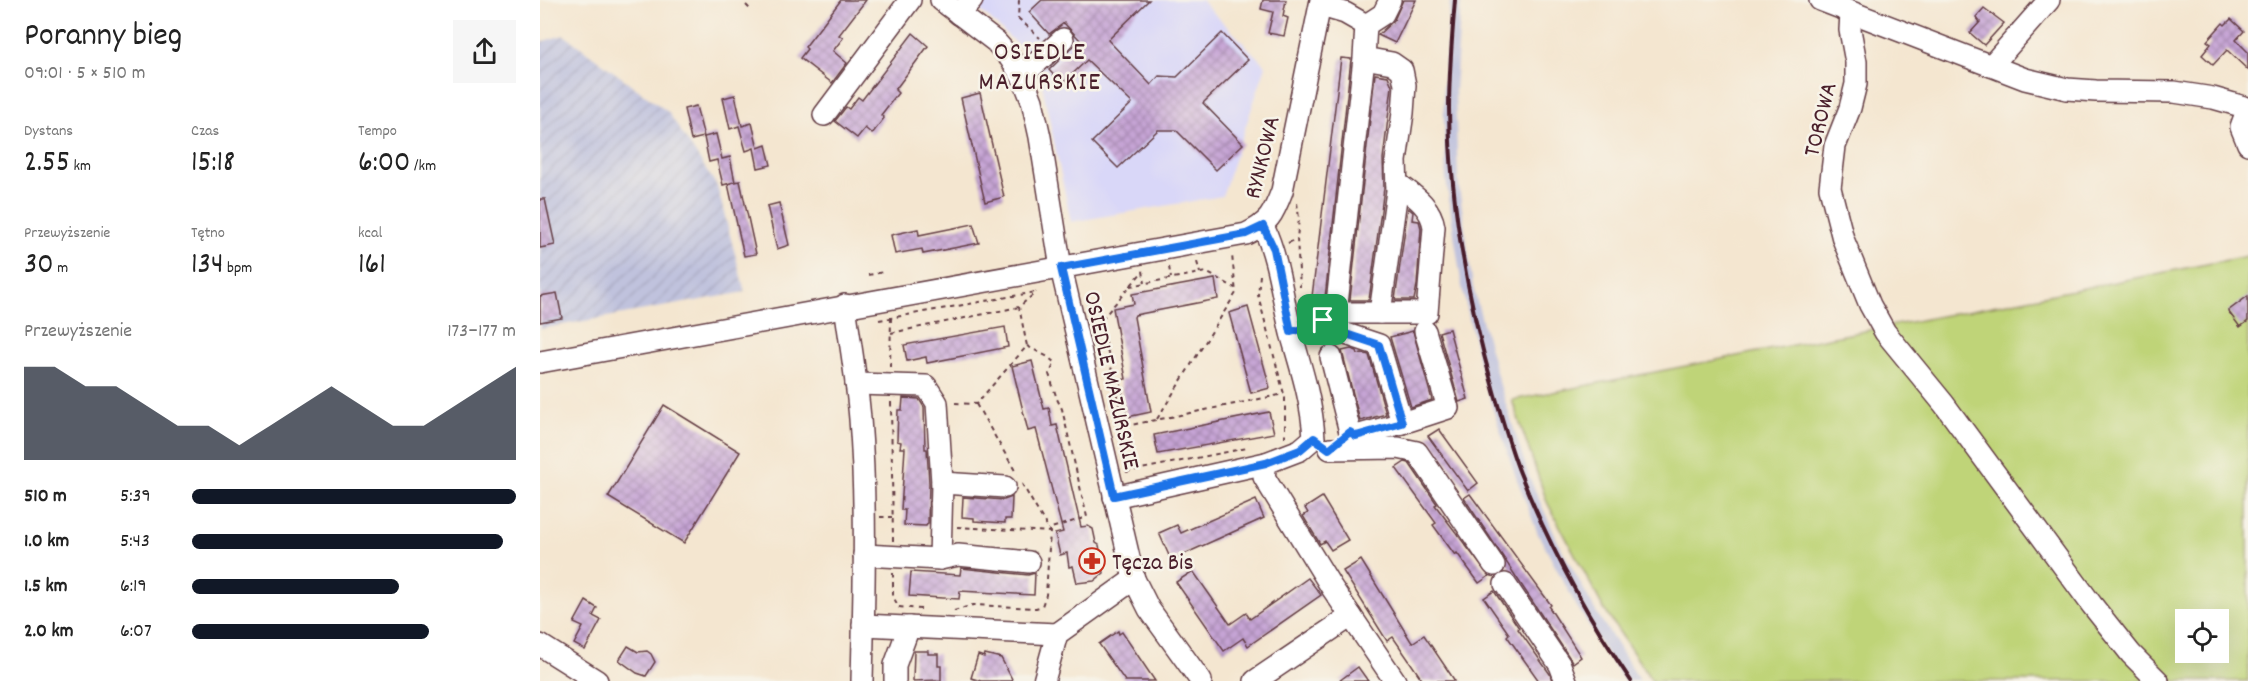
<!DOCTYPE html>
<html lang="pl">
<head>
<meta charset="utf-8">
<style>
	body { margin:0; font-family:Dekko,sans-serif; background:#f6f6f6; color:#222; height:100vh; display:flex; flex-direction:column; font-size:22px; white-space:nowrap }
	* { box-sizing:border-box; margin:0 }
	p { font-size:20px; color:#767676 }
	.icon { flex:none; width:33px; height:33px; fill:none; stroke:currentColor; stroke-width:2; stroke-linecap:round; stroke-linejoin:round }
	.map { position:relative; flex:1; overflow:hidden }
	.panel { display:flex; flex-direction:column; background:#fff; width:540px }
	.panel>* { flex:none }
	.tools { position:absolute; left:1635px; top:609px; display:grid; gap:12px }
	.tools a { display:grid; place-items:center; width:54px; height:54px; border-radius:0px; background:#fff; box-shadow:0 6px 24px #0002; font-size:30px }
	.pin { position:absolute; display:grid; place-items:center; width:51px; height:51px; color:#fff; margin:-26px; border-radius:12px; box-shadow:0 3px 9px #0006 }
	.round { display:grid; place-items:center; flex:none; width:63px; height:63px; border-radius:0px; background:#f6f6f6 }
	.head { display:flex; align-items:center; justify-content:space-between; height:102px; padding:0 24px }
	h1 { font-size:33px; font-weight:600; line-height:45px }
	.figures { display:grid; grid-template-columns:repeat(3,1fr); gap:9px; height:102px; padding:6px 24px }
	.figures div { display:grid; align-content:center }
	.figures b { font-size:30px; font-weight:600 }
	.figures small { font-size:16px; font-weight:400 }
	.figures p { font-size:16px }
	.chart { height:168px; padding:12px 24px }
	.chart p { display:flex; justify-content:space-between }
	.chart svg { width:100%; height:108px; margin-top:6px; fill:#111827; opacity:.7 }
	ul { padding:0 24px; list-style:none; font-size:20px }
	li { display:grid; grid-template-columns:96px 72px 1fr; align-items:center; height:45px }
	li i { height:15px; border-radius:8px; background:#111827 }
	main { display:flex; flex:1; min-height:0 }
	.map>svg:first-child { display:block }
	.built { fill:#d9d7f8 }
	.industrial { fill:url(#industrial-furrows) }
	.railway { fill:#c0c2dd }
	.garden { fill:#bfd478; stroke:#847a52; stroke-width:1.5; fill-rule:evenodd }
	.building { fill:url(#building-cross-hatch) }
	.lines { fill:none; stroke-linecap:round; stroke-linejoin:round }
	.minor-casing { stroke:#643d44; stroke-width:24 }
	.path { stroke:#643d44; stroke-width:2; stroke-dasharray:4.5 4.5; stroke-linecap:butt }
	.minor { stroke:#fff; stroke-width:21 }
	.rail { stroke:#4a1f2b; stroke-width:4 }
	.route-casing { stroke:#fff; stroke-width:12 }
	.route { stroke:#1a73e8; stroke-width:8 }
	.labels { text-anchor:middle; stroke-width:5; stroke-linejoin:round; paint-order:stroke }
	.street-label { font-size:24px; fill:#4a1f2b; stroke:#f7f3e8 }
	.poi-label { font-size:24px; fill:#4a1f2b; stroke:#f7f3e8; text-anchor:start }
	.neighbourhood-label { font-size:26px; letter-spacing:1.5px; fill:#4a1f2b; stroke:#f7f3e8 }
</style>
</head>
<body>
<main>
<section class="panel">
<div class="head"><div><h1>Poranny bieg</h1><p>09:01 · 5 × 510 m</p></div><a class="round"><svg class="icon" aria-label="share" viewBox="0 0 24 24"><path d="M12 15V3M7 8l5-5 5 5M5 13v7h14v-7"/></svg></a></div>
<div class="figures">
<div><p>Dystans</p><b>2.55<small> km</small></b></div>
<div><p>Czas</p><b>15:18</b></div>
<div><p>Tempo</p><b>6:00<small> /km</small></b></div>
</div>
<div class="figures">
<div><p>Przewyższenie</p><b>30<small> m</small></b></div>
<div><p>Tętno</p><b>134<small> bpm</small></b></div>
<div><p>kcal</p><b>161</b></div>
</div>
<div class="chart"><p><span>Przewyższenie</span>173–177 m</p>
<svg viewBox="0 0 160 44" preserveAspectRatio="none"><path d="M0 44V6L10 6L20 14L30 14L40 22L50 30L60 30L70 38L80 30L90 22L100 14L110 22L120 30L130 30L140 22L150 14L160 6V44z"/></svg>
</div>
<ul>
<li><b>510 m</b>5:39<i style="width:100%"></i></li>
<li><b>1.0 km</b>5:43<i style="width:96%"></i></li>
<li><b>1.5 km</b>6:19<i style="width:64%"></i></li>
<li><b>2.0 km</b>6:07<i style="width:73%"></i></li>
</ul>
</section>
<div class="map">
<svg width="1708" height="681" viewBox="0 0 1708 681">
	<defs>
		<pattern id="industrial-furrows" width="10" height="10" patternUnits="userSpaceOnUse" patternTransform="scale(1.5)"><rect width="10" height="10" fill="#c0c2dd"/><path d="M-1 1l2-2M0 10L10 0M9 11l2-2" fill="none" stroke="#a6a6be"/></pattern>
		<pattern id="building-cross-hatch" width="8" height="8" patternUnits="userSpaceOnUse" patternTransform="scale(1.5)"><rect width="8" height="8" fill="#c6a4d5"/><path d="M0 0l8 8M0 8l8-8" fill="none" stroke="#a385ad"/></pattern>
	</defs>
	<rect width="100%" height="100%" fill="#f7f3e8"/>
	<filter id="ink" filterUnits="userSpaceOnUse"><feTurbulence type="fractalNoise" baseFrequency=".0167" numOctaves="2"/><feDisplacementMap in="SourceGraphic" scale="12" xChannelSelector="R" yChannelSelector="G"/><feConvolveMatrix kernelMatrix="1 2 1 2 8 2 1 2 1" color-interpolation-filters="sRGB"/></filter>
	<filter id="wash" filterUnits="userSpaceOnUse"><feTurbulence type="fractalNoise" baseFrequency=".008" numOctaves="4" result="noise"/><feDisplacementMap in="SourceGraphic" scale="24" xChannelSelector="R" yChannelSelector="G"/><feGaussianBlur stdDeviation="1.35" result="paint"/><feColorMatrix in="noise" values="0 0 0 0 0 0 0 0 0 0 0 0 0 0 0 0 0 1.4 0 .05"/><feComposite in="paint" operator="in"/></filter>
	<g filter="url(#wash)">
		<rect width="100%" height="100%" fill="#f4e6d0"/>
		<path class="built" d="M429,0h232l65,66 -44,130 -151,26 -31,-147 -24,-32z"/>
		<path class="industrial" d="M24,35l104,77 49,74 28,106 -205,37v-287z"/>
		<path class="railway" d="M910,0h11l-6,91 3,89 15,107 25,92 31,98 30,67 36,66 45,71h-16l-48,-76 -38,-71 -22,-57 -32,-94 -22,-95 -16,-109 -3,-91z"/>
		<path class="garden" d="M1708,256v425h-596l-48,-72 -57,-107 -35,-102zM1646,620h32v32h-32z"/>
		<g id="blocks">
			<g class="building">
				<path d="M301,0h25l-27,35 4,3 -10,13 14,12 -15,20 -32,-25 7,-9 -2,-2z"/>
				<path d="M502,0h107l-41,40 43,45 8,-9 18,1 45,-44 26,27 -45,43 40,41 -27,26 -40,-40h-18l-40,38 -26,-26 40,-39 -45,-43 -25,24 -13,-14 31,-30 -16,-17 -15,11 -20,-22z"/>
				<path d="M723,0h23l-3,16 5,2 -4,18 -16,-3 5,-21 -12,-3z"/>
				<path d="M863,0h13l-21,43 -17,-8 16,-15z"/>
				<path d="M1444,8l20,15 -20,22 -14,-12 10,-11 -4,-5z"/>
				<path d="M1691,19l13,12 -8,9 12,12v18l-21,-20 -14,15 -11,-10 9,-11 -4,-3 16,-18 2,2z"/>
				<path d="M373,33l15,13 -33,44 3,3 -17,22 3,3 -12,16 -7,-6 -8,10 -22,-17 11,-14 3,2 9,-12 4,3z"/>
				<path d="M801,58l10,1 -27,248 -13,-2z"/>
				<path d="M835,74l13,2 4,10 -9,73 1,29 -15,112h-19z"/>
				<path d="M440,93l24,104 -19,5 -24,-104z"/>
				<path d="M195,95l7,31 10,-3 6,25 8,-3 5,20 -13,3 -4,-20 -8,3 -7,-25 -9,3 -7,-31z"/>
				<path d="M156,106l8,31 -13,3 -7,-31z"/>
				<path d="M176,134l6,25 8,-2 5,25 5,-1 16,73 -12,2 -16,-72 6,-2 -11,3 -6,-25 -8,2 -5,-25z"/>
				<path d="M0,199h5l10,46 -15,3z"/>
				<path d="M239,203l10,42 -12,4 -10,-43z"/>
				<path d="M868,208l5,4 -1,8 7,1 2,7 -4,57 -3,15h-19z"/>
				<path d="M433,224l6,19 -56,11 -1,-5 -27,5 -4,-19 27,-6 1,6z"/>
				<path d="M675,279l3,20 -83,16 -1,2 17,95 -24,5 -7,-37 6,-1 -13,-71 21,-4 -2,-10z"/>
				<path d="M17,293l5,25 -22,4v-26z"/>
				<path d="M1708,296v25l-8,6 -12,-16z"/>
				<path d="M708,307l22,81 -19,5 -22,-80z"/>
				<path d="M465,327l3,20 -81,16 -1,-6 -19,4 -3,-16z"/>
				<path d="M909,329l19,70 -9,3 -20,-70z"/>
				<path d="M873,331l19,69 -21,7 -21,-70z"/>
				<path d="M811,349l6,2 1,3 4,-1 7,2 17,59 -26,7 -18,-70z"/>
				<path d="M492,361l12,48 5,-1 3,18 5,-1 24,102 7,-1 5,3 3,14 3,2 5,28 -10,8 -17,2 -4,-17 -4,1 -2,-14 -7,2 -5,-21 8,-2 -27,-103 -8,2 -16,-65z"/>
				<path d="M363,398l16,1 5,8 1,42h2l2,34 -1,40 -2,3 -22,-1 1,-15h-4l4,-62h-5l1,-6 -4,-1 1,-31h4z"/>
				<path d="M124,405l76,47 -56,91 -76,-46z"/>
				<path d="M729,412l5,21 -116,21 -4,-19z"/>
				<path d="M899,429l39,54 -10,8 -40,-55z"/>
				<path d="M865,462l4,1 28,41 -2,1 54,71 -10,7 -22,-30 -2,2 -22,-30 3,-2 -40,-55z"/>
				<path d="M930,494l81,111 -2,2 32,50 -8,6 -109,-165z"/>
				<path d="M423,497l41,3 8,-3 -1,22h-6v4l-31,-2v-3l-12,-1z"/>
				<path d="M782,497l26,43 -17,10 -6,-9 -5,3 -17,-28 5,-3 -3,-5z"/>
				<path d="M716,500l8,18 -93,42 -12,-27 18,-8 4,8z"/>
				<path d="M821,560l51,83 12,-8 31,46h-32l-30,-44 -6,4 -44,-70z"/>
				<path d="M421,568l67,7 7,-2 -1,22 -74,-4 -1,8 -50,-3 2,-24 49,3z"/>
				<path d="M653,571l37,53 16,-11 4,6 58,-41 13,17 -73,51 -5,-8 -19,13 -48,-69z"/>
				<path d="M954,591l25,37 -1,1 32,45 2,7h-13l-32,-45 2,-2 -25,-36z"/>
				<path d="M46,601l11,7 -4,8 8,4 -16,30 -11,-6 9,-17 -9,-4z"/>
				<path d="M578,631l1,3 3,-2 33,49h-30l-26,-37z"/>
				<path d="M88,646l10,6 9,-1 4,3 4,8 -9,14 -9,-3 -18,-13z"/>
				<path d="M374,651h14v3h10v12h3v14l-28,1z"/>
				<path d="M445,654l16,4 12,23h-32l-10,-3 7,-23 6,2z"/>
				<path d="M818,667l10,14h-29z"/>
			</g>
		</g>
	</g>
	<g filter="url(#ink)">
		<use href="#blocks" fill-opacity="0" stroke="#643d44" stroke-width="1.5"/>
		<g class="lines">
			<g class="minor-casing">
				<g id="minor">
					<path d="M401,0l55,42 14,16 13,20 9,23 8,36 21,131 73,311 15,30 52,72"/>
					<path d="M1280,0l205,79 42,10 29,2 78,1 39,6 35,10 -7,19 7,17"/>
					<path d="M781,6l24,7 21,12 17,-11 7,-14"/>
					<path d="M1311,13l-1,17 6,32v22l-6,24 -15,38 -5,42 13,51 27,66 15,27 59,72 148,201 39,49 27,27"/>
					<path d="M419,14l13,-14"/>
					<path d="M824,58l28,5 10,7 3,15 -2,28 -7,48 1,30 -17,122h-44l28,-255 2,-33"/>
					<path d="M1451,66l58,-66"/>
					<path d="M482,76l41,-37"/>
					<path d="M284,115l86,-115"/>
					<path d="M723,226c16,34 19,71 28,107 10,35 21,68 23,105l-14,12 -34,13 -2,14 68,111 63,93"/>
					<path d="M305,305c5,38 12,76 15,114 7,87 4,175 2,262"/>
					<path d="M840,313h47l7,-86c-3,-21 -21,-32 -37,-44"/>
					<path d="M783,320l23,14 33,11 23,78 46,-15 -23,-77"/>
					<path d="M791,357l19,75 6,4 46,-13"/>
					<path d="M0,362l706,-128c23,-11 27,-19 36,-43l39,-191"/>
					<path d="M316,384l70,2 11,17 5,80 -2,76 -76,-4"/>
					<path d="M790,449l68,-1 19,4 77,113"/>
					<path d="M402,483l63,4"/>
					<path d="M574,497l152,-34"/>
					<path d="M400,559l18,-4 71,7"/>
					<path d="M965,584l55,81 6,16"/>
					<path d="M323,625l194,9"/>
					<path d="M0,645l57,36"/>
					<path d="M355,681v-16l14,-38"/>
					<path d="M504,681l13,-47 77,-55"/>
					<path d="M715,681l96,-65"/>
				</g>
			</g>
			<g class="path">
				<path d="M479,0l-1,18 22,20"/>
				<path d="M206,5l6,6"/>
				<path d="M757,203l2,15 -2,21 3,48"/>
				<path d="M748,243l9,-4"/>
				<path d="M657,262l3,11"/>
				<path d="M629,267l2,11"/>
				<path d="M603,271l2,12"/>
				<path d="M328,275l16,-3"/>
				<path d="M720,275l-2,20 27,103v39"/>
				<path d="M590,286l76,-14 29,16"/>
				<path d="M339,320l157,-28"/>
				<path d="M556,326l47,-55"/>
				<path d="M552,328l10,-3 22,102"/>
				<path d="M351,333l128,-26 17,-15"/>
				<path d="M487,346l21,11 7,6 -6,11 8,25 5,10 25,108 -39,12"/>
				<path d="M350,367l1,-49"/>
				<path d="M351,402l2,139"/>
				<path d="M415,403l21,1 51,-58 -8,-39"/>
				<path d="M436,404l41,70"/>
				<path d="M617,419l79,-126 -4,-38"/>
				<path d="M576,428l168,-34"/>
				<path d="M586,472l121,-24"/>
				<path d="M340,517h12"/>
				<path d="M417,527l93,5"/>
				<path d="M353,573v23l6,12"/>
				<path d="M359,607l22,2"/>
				<path d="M414,611l19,-6 63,3 6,-2 4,-11 4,-63 -28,-48"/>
			</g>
			<use href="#minor" class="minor"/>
			<path class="rail" d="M915,0c-3,36 -6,73 -6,109 1,97 19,193 46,286 8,26 15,53 25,78 29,73 67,143 111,208"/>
		</g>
	</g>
	<g class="lines" filter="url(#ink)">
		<g class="route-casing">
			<path id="route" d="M723,226l11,23 17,83 15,-4 17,-8 23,14 33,11 23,78 -46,13 -6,-4 -21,17 -15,-11 -14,12 -34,13 -152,33 -53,-228 185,-34z"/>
		</g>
		<use href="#route" class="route"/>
	</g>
	<defs>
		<g id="pharmacy-ring" transform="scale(1.35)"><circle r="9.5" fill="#f7f3e8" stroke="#c8321e" stroke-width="1.5"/><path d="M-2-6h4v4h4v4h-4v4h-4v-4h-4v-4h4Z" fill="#c8321e"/></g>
	</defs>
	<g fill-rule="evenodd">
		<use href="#pharmacy-ring" x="552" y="561"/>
	</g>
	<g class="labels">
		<g class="street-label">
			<text transform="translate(1279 119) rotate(-76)" y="8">TOROWA</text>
			<text transform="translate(721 157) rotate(-76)" y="8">RYNKOWA</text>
			<text transform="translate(573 380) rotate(77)" y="8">OSIEDLE MAZURSKIE</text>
		</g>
		<g class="poi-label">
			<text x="572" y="569">Tęcza Bis</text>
		</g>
		<g class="neighbourhood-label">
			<text x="500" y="59">OSIEDLE<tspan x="500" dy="30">MAZURSKIE</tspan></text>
		</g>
	</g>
</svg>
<div class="tools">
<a><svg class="icon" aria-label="locate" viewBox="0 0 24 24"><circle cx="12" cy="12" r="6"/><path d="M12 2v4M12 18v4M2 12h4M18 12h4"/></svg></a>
</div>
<div class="pin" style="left:783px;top:320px;background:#1e9e55"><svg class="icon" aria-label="arrive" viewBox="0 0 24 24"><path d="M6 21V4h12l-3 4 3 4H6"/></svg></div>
</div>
</main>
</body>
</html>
